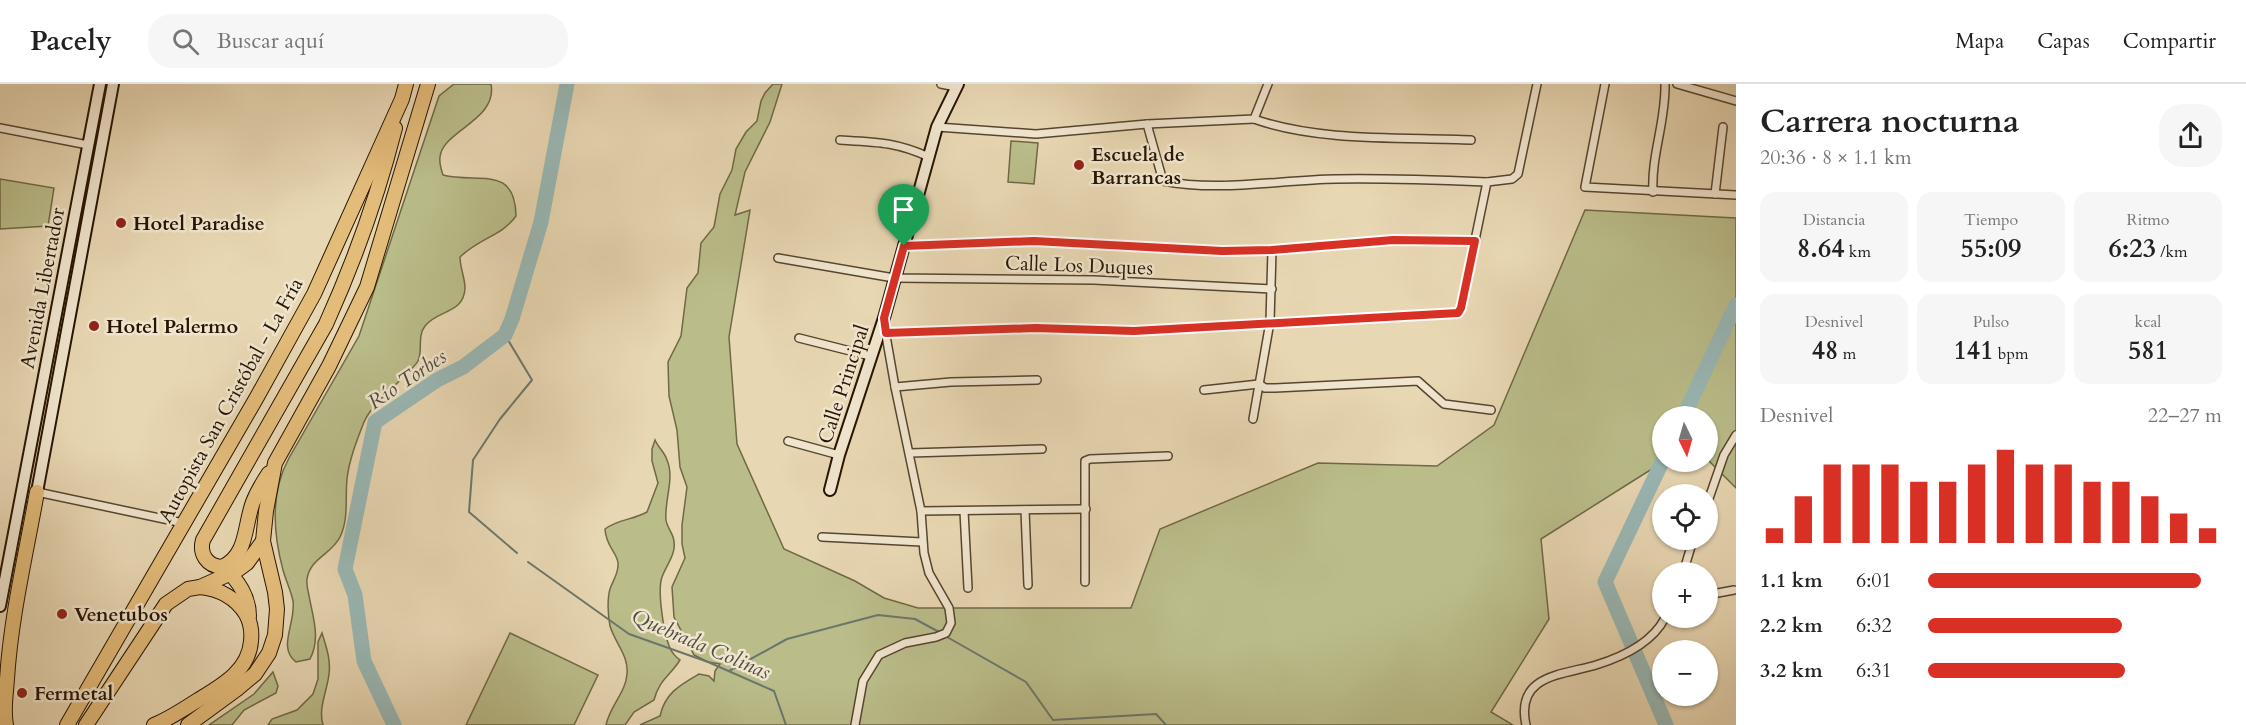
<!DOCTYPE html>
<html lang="es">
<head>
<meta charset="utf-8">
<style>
	body { margin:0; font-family:Cardo,serif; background:#f6f6f6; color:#222; height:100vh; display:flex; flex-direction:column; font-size:22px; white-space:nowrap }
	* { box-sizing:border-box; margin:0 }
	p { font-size:20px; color:#767676 }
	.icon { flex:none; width:33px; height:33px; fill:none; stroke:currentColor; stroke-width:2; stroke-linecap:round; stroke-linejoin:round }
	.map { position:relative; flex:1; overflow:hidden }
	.panel { display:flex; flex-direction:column; background:#fff; width:510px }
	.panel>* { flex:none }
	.needle { width:39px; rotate:175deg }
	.fabs { position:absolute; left:1652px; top:322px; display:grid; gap:12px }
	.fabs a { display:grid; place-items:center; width:66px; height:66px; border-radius:50%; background:#fff; box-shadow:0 2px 4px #0004; font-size:30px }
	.pin { position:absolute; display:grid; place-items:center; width:51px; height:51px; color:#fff; margin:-62px -26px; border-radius:50% 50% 50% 0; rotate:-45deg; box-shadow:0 0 6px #0007 }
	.pin .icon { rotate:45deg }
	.round { display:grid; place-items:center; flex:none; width:63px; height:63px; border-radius:24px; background:#f6f6f6 }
	.headline { display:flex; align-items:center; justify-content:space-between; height:102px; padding:0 24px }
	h1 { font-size:33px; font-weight:700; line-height:45px }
	.stats { display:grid; grid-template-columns:repeat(3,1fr); gap:9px; height:102px; padding:6px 24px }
	.stats div { display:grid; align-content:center; border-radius:15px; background:#f6f6f6; text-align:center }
	.stats b { font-size:26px; font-weight:700 }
	.stats small { font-size:16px; font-weight:400 }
	.stats p { font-size:16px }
	.chart { height:168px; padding:12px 24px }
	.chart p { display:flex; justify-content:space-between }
	.chart svg { width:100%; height:108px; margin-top:6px; stroke:#d93025; stroke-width:6 }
	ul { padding:0 24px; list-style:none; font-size:20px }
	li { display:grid; grid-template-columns:96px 72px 1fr; align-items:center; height:45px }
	li i { height:15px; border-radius:8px; background:#d93025 }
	header { display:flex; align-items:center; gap:36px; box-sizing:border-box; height:84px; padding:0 30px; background:#fff; border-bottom:2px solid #e0e0e0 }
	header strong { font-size:28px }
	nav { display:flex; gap:33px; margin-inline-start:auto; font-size:21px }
	.search { width:420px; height:54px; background:#f6f6f6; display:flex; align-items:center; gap:15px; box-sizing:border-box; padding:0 21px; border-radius:24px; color:#767676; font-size:22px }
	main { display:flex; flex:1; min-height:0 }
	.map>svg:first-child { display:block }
	.green { fill:#babd8a; stroke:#706846; stroke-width:1.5 }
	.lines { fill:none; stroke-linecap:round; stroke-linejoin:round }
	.stream { stroke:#6b766d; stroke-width:2 }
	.river { stroke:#99b8b5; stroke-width:15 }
	.street-casing { stroke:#57452e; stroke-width:10 }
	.secondary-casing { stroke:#271401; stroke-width:14 }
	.highway-casing { stroke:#271401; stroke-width:16 }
	.street { stroke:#f0e5ce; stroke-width:7 }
	.secondary { stroke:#f0e5ce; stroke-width:10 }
	.highway { stroke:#e4bc7a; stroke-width:14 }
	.route-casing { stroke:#fff; stroke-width:12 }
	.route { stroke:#d93025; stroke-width:8 }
	.poi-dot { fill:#8f2418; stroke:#f0e5ce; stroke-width:2 }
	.labels { text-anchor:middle; stroke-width:5; stroke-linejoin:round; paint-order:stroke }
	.poi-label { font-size:20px; font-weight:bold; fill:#271401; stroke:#f0e5ce; text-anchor:start }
	.street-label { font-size:20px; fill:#271401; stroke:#f0e5ce }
	.water-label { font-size:21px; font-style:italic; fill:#4f4d40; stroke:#f0e5ce }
</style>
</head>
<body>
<header>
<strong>Pacely</strong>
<div class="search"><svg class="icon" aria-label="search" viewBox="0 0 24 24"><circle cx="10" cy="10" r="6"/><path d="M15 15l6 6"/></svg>Buscar aquí</div>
<nav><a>Mapa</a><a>Capas</a><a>Compartir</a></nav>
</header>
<main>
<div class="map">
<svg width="1736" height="641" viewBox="0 0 1736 641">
	<rect width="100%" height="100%" fill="#e8d7b3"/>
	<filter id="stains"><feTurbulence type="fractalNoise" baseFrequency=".00333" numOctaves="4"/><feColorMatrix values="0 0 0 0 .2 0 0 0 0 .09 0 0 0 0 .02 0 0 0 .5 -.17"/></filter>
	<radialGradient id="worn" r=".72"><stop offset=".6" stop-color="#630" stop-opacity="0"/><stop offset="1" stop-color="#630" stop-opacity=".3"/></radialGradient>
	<g class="green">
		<path d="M454,0h37c7,36 -49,47 -51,73 -1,6 1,12 3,18 35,9 72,-11 73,41 -14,20 -37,22 -56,41 0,11 5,21 5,31 -1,26 -28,22 -40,38 -8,10 -2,25 -7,35 -4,7 -11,11 -16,17 -12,14 -30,26 -38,44 -7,18 -15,38 -17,57 -2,18 2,40 -7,58 -8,17 -30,21 -33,42 -1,8 2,14 3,22 4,19 10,39 0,58l-14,3c-19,-15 0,-38 -3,-61 -2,-10 -7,-20 -10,-31 -10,-37 -13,-77 6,-112l70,-122 80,-240z"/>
		<path d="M773,0h9l-12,38 -25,50 -10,43 15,-5 -21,127 8,107 47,105 71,32 29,17 34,10h213l29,-79 158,-66 119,3 57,-41 91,-215 151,8v270l-29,-29v-42h-45l1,45 -122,77 8,80 -58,93 22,13h-873l20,-9c5,-23 20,-31 39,-42l10,2 5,5 1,-10 5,-7 -12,-2 -14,-7 -20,-38 -2,-30 13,-29 -3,-14v-19l5,-38 -7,-20 -3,-37 -8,-34 -1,-34 13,-26 6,-48 11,-15 3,-30 13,-16 6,-33 12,-24 4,-21 10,-17 11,-11 4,-20 4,-8z"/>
		<path d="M1011,57l27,2 -4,41 -26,-2z"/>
		<path d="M0,95l54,9 -6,38 -48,3z"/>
		<path d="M655,356c3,7 10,13 12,20 8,18 -3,41 -1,60 1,8 8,14 8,22 2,12 -8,24 -12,35 -5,14 2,60 9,73 2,4 5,7 9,10 -10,16 -21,20 -26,40l-20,12 -9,13h-19c4,-19 20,-33 21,-51 2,-18 -12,-31 -17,-48 -2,-10 -3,-27 0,-37 3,-9 9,-16 8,-26 -1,-11 -12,-16 -13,-34 13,-10 28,-9 42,-17l11,-29 -6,-22v-12z"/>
		<path d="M322,549c4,13 9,27 7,41 -2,18 -11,34 -6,51h-55l4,-6 25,-9 16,-16 5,-15v-37z"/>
		<path d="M510,549l88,42 -24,50h-108z"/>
		<path d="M273,588l5,14 -2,7 -32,17 -12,15h-23l45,-31z"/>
	</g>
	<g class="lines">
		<g class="stream">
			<path d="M505,251l27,45 -32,39 -27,41 -4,52 48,41"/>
			<path d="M528,478l101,72 79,28 66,29 12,34"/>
			<path d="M947,553l79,45 27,38 103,-6 10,11"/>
			<path d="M729,587l58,-32 91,-24 37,4 24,13"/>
		</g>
		<g class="river">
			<path d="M1683,333l53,-112"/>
			<path d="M1662,378l-57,120 61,143"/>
			<path d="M394,641l-30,-64 -9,-66 -10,-26 30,-147 62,-42 26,-13 42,-32 7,-16 29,-97 26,-138"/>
		</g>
		<g class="street-casing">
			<g id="street">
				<path d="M941,0l15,3"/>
				<path d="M1605,0l-20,103 151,8"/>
				<path d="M1677,0l59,17"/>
				<path d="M1254,35c65,23 148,18 217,21"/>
				<path d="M1147,40l16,57c56,11 116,-1 173,-2 50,-1 101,1 151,3"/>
				<path d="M937,43l99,7 111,-10 107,-5 14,-35"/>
				<path d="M0,44l88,17"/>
				<path d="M840,56c36,2 56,2 89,17"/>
				<path d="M1653,108c-2,-37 13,-71 12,-108"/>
				<path d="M1715,110l8,-67"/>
				<path d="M904,162l130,-5 188,10 50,-1 121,-10 82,1"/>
				<path d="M778,174l116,20 200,2 178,9"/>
				<path d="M886,249l149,-5 99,3 324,-18 3,-5 26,-126 25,-3 6,-5 19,-90"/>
				<path d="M799,254l71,18"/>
				<path d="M895,303l56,-5 86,-2"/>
				<path d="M1204,306l55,-6 6,4h10l143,-7 26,23 47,6"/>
				<path d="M1253,335l17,-97 2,-72"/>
				<path d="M788,357l51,14"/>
				<path d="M910,369l132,-4"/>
				<path d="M37,408l146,31"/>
				<path d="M1707,420l17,-49 12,-20"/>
				<path d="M1025,426l3,75"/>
				<path d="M921,427l165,-2"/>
				<path d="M964,427l4,77"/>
				<path d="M822,453l100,5"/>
				<path d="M1683,489l10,-33"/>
				<path d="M1085,498v-121l5,-2 78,-3"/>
				<path d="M1707,511l27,-5"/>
				<path d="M855,641l8,-44 16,-26 26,-12 31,-6 10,-4 5,-10 -2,-15 -20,-35 -5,-20 -3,-42 -26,-124 -10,-57"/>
				<path d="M1526,641c-11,-50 36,-50 70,-60 26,-8 56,-22 69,-47"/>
			</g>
		</g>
		<g class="secondary-casing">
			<g id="secondary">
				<path d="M830,406l9,-35 45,-137 53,-191 21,-43"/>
				<path d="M37,408l76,-408"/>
				<path d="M0,522l100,-522"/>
			</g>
		</g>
		<g class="highway-casing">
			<g id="highway">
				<path d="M269,389c-6,9 -12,19 -16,29 -9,24 -5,53 -31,65 -15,-1 -23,-13 -19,-27l123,-216c28,-62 52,-129 69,-196"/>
				<path d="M224,484c14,12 25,29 25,48"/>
				<path d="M6,641c-3,-15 0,-31 1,-46 4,-63 19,-125 30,-187"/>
				<path d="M67,641l190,-328 57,-103 88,-195 4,-15"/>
				<path d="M86,641l80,-121 22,-15 12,-2 36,-16 11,-8 16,-22"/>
				<path d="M154,641c15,-6 30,-16 44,-25 23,-14 51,-29 53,-59 1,-9 0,-18 -5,-27 -10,-16 -27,-25 -46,-27"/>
				<path d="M188,641l49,-36 18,-15 14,-21 6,-18 2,-26 -2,-17 -12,-51 3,-30 9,-48 54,-97 38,-79 61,-203"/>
			</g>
		</g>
		<use href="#street" class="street"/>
		<use href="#secondary" class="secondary"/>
		<use href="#highway" class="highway"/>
	</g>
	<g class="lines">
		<g class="route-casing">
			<path id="route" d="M1393,156l82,1 -14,67 -3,5 -324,18 -99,-3 -149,5 -2,-15 20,-72 130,-5 188,10 50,-1z"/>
		</g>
		<use href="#route" class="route"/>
	</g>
	<g class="poi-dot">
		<circle cx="1079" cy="81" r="6"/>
		<circle cx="121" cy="139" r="6"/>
		<circle cx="94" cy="242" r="6"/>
		<circle cx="62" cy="530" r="6"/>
		<circle cx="22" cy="609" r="6"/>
	</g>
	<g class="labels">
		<g class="poi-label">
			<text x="1091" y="77">Escuela de<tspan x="1091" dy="23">Barrancas</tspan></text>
			<text x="133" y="146">Hotel Paradise</text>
			<text x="106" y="249">Hotel Palermo</text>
			<text x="74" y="537">Venetubos</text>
			<text x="34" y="616">Fermetal</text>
		</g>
		<g class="street-label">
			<text transform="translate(1079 181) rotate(2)" y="7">Calle Los Duques</text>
			<text transform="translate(42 204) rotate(-79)" y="7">Avenida Libertador</text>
			<text transform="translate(843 300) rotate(-72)" y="7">Calle Principal</text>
			<text transform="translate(230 316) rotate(-61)" y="7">Autopista San Cristóbal - La Fría</text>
		</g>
		<g class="water-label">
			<text transform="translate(407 295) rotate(-34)" y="7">Río Torbes</text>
			<text transform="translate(701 560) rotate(23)" y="7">Quebrada Colinas</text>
		</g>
	</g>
	<rect width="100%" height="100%" filter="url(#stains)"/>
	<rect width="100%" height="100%" fill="url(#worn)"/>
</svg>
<div class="fabs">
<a><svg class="needle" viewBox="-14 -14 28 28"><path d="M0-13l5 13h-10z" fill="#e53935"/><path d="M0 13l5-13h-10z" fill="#767676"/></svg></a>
<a><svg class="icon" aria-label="locate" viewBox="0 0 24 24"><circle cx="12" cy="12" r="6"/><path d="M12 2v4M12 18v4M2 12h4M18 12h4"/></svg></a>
<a>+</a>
<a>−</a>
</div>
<div class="pin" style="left:904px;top:162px;background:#1e9e55"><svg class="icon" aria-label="arrive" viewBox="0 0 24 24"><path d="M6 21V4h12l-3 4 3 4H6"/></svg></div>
</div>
<section class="panel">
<div class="headline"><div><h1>Carrera nocturna</h1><p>20:36 · 8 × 1.1 km</p></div><a class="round"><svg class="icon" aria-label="share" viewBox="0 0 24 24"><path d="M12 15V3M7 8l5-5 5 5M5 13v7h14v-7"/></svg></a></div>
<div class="stats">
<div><p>Distancia</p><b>8.64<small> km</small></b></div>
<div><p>Tiempo</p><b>55:09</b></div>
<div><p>Ritmo</p><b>6:23<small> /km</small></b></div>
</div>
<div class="stats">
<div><p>Desnivel</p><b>48<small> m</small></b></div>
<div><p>Pulso</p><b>141<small> bpm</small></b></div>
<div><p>kcal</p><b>581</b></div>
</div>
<div class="chart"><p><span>Desnivel</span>22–27 m</p>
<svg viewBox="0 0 160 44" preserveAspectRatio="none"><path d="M5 44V38M15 44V25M25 44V12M35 44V12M45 44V12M55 44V19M65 44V19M75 44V12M85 44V6M95 44V12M105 44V12M115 44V19M125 44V19M135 44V25M145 44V32M155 44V38"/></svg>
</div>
<ul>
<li><b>1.1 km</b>6:01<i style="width:93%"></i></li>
<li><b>2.2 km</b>6:32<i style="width:66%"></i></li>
<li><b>3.2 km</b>6:31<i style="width:67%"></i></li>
</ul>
</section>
</main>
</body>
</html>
